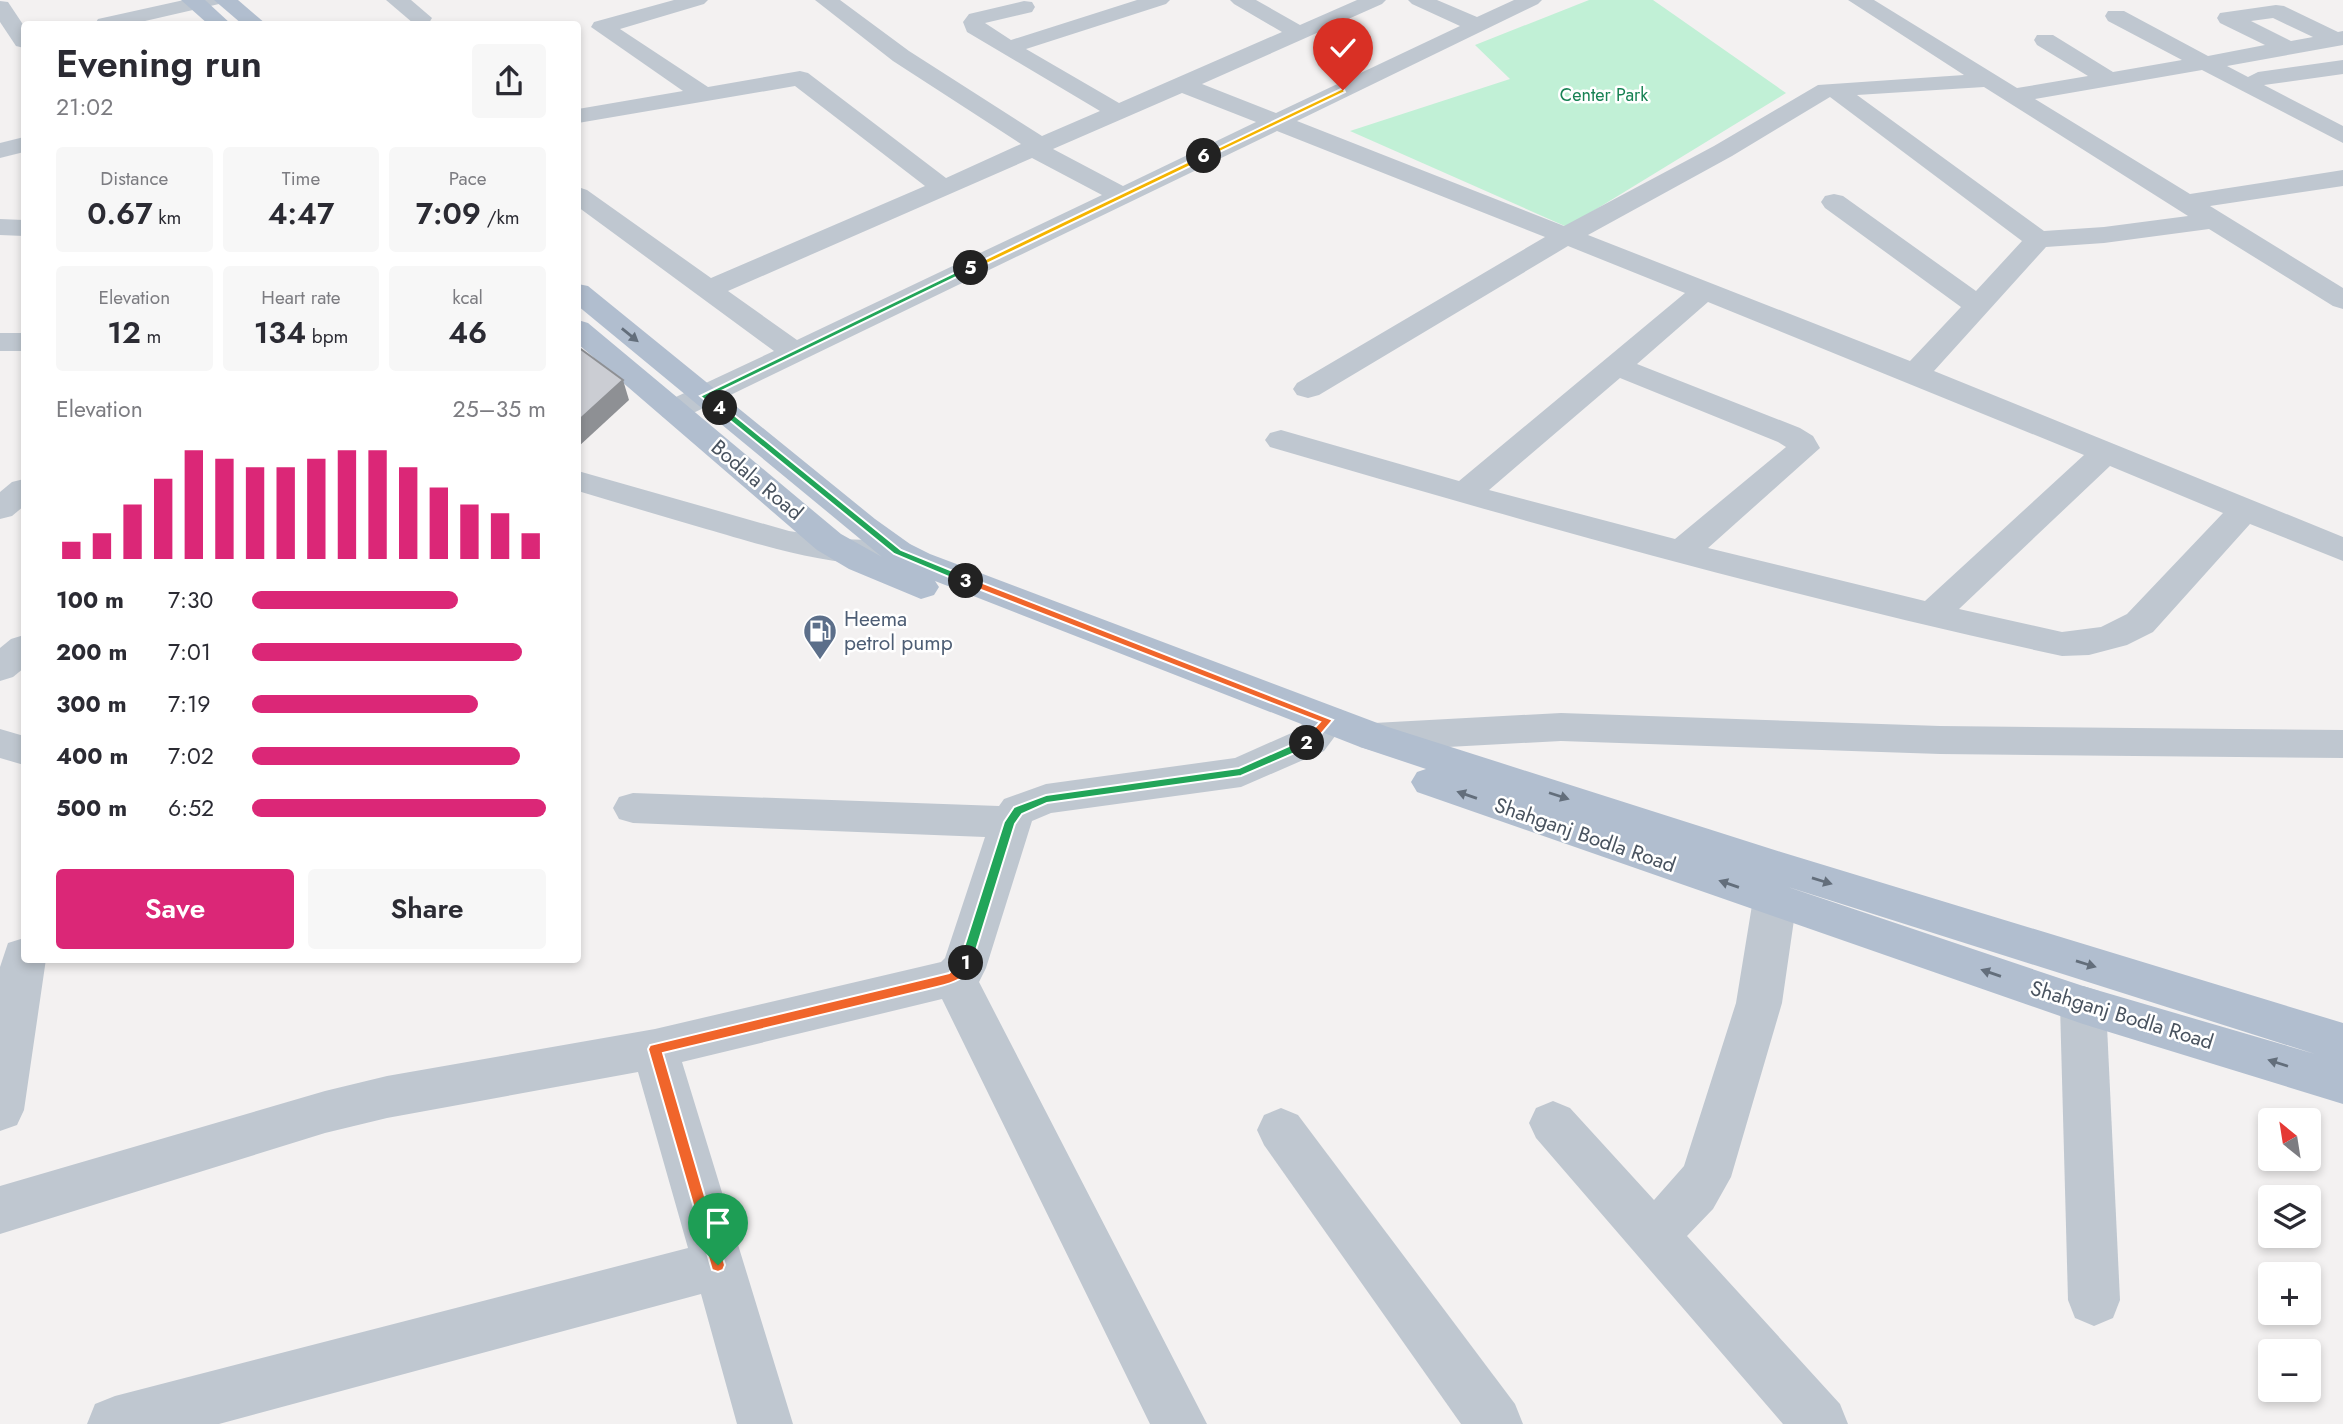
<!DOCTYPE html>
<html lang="en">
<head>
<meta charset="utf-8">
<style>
	body { margin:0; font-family:Jost,sans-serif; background:#f7f7f7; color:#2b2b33; height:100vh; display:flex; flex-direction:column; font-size:26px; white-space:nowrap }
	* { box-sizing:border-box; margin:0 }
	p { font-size:23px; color:#7c7c81 }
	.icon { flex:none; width:38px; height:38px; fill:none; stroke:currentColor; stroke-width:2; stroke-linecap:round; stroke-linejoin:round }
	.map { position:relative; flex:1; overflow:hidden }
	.sheet { position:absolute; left:21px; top:21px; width:560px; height:942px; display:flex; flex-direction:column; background:#fff; border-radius:7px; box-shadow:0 4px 10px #0003 }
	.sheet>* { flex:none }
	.needle { width:46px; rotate:330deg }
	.fabs { position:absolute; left:2258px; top:1108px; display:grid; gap:14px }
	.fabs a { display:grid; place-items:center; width:63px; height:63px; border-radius:7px; background:#fff; box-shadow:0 4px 10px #0003; font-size:35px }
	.pin { position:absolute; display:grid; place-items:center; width:60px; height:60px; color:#fff; margin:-72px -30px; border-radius:50% 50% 50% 0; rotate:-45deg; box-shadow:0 0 7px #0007 }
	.pin .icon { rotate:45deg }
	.km { position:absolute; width:35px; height:35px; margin:-18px; border-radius:50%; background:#222; color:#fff; font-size:19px; line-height:35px; text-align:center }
	.round { display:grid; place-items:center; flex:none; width:74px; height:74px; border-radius:7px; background:#f7f7f7 }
	.overview { display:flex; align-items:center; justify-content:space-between; height:119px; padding:0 35px }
	h1 { font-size:38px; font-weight:600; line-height:52px }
	.figures { display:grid; grid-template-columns:repeat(3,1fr); gap:10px; height:119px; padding:7px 35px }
	.figures div { display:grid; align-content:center; border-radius:7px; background:#f7f7f7; text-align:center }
	.figures b { font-size:30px; font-weight:600 }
	.figures small { font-size:19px; font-weight:400 }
	.figures p { font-size:19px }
	.chart { height:196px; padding:14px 35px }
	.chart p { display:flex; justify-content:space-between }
	.chart svg { width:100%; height:126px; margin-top:7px; stroke:#db2777; stroke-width:6 }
	.action { display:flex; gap:14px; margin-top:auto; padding:14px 35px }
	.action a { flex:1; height:80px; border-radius:7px; background:#db2777; color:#fff; font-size:28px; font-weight:600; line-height:80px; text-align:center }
	.action a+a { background:#f7f7f7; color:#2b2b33 }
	ul { padding:0 35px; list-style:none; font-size:23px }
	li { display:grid; grid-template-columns:112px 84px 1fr; align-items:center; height:52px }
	li i { height:18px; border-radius:9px; background:#db2777 }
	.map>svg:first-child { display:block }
	.green { fill:#c1f0d6 }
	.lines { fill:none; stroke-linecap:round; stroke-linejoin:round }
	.minor { fill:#bfc7d0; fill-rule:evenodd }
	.major { fill:#b1becf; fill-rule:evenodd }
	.shaded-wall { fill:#8e9094 }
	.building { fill:#cbcdd3; stroke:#8e9094; stroke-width:2 }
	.oneway { fill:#636e7b }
	.split-1 { fill:#f0652b; stroke:#fff; stroke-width:2 }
	.split-2 { fill:#22a559; stroke:#fff; stroke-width:2 }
	.split-3 { fill:#f0652b; stroke:#fff; stroke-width:2 }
	.split-4 { fill:#22a559; stroke:#fff; stroke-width:2 }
	.split-5 { fill:#22a559; stroke:#fff; stroke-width:2 }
	.split-6 { fill:#f5b400; stroke:#fff; stroke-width:2 }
	.split-7 { fill:#f5b400; stroke:#fff; stroke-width:2 }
	.labels { text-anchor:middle; stroke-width:5; stroke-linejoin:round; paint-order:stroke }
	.far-park-label { font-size:18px; fill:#188254; stroke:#fff }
	.street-label { font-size:21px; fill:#49535f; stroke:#fff }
	.service-label { font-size:21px; fill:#4e5e75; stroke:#fff; text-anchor:start }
</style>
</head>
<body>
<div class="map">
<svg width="2343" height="1424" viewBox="0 0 2343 1424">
	<rect width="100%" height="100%" fill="#f3f1f1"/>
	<path class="green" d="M1589,0h64l133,93 -219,134 -217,-96 160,-52 -35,-34z"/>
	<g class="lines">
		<g class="minor">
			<path d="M184,0h39l-4,4 -87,20h-37l3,-5z"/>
			<path d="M386,0h25l21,18 -3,5h-16z"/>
			<path d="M674,0h34l-4,4 -84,25 88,58 92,-16 8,2 138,105 75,-34 -128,-83 -78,-61h25l69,51 133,85 58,-25 -133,-79 -4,-10 6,-8 55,-13 8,1 3,5 -3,5 -47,11 26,17 126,-40h33l-4,4 -140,45 93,54 163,-71 -48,-28 -4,-4h26l44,25 57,-25h29l-4,4 -180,80 74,29 184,-87 -48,-22 -4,-4h29l40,17 37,-17h28l-4,4 -241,117 267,105 150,-80 104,-61 146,-10 -116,-75h26l143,88 71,-12 -51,-31 -3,-5 3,-5h16l60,37 69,-12 -74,-39 -3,-5 3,-5h16l84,45 57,-11 -45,-22 -3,-5 3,-5 56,-8 8,1 54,26 5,-1v14l-116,21 21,11 10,-5 85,-12v14l-79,11 79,41v17l-141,-73 -167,29 155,95 153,-24v16l-133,20 133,82v21l-10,-3 -124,-77 -105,14 -58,4 -112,124 409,166v24l-93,-37 -97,108 -26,13 -38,10 -27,1c-267,-58 -530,-132 -792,-209l-5,-7 5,-7 11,-3 178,51 226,-188 -117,-47 -249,149 -11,3 -11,-3 -4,-6 4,-6 248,-146 -268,-106 -592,286 -11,2 -11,-2 -5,-7 5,-7 111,-52 -196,-144v-20l9,3 124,88 214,-92 -130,-100 -217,37v-14l105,-18 -92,-64 3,-5zM2273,18l40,19 -22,4 -40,-20zM1984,87l204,129 -84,11 -60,4 -187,-136zM1182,93l74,29 -133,64 -70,-37zM1830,97l192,144 -46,50 -133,-95 -9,-2 -9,2 -4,6 4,6 136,99 -51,54 -322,-126 144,-79zM1032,158l70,37 -305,145 -69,-49zM1708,302l376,153 -159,146 -217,-53 112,-100 -7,-12 -13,-8 -163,-64zM1620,378l158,64 8,5 -111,92 -186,-49zM2110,466l113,47 -96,101 -26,13 -39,5 -103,-23z"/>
			<path d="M0,1l8,1 16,24v22l-8,-2 -16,-24z"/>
			<path d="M24,137v15l-24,6v-15z"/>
			<path d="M0,219l24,1v16l-24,-1z"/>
			<rect x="0" y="333" width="24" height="18"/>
			<path d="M578,471l211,60 51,8 58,2 12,3 5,8 -5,8c-57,15 -148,-15 -204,-31 -43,-13 -86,-25 -128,-38z"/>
			<path d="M24,479v27l-12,10 -12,3v-27l12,-10z"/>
			<path d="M24,635v33l-11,9 -13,4v-33l11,-9z"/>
			<path d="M1328,706l14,4 5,10 -23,31 -83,36 -190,26 -19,8 -46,147 -7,14 228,442h-57l-208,-425 -260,63 111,362h-56l-36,-130 -482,130h-132l8,-20 20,-8 573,-148 -50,-176 -251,46 -62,15 -325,101v-48l325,-95 62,-15 268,-47 286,-67 4,-4 40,-121 -352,-14 -14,-4 -6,-11 6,-11 14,-4 366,13 5,-7 42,-15 189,-26 61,-27 18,-21z"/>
			<path d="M1561,713l379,13 403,4v28l-403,-4 -379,-13 -187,10 -14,-4 -6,-10 6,-10 14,-4z"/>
			<path d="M0,729l24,7v29l-24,-7z"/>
			<path d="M1775,882l15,5 7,12 -15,104 -51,174 -18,32 -26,27 153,168 8,20h-65l-247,-286 -7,-15 7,-15 17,-7 17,7 84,92 30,-34 52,-163 17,-104 7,-12z"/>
			<path d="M24,938v21h22l-22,151 -7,15 -17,6v-164l8,-24z"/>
			<path d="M2083,986l16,5 7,14 14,295 -7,18 -19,8 -19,-8 -7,-18 -8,-295 7,-14z"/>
			<path d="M1281,1108l17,7 217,289 8,20h-62l-197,-279 -7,-15 7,-15z"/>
		</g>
		<g class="major">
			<path d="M181,0h24l26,24h-23z"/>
			<path d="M214,0h24l28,24h-24z"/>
			<path d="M578,284l10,2 287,233 35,25 20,10 458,173 393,125 562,171v81l-260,-80 -666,-232 -6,-10 6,-10 9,-3 -66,-22 -425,-166 4,6 -5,8 -13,4 -72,-30 -32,-19 -239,-206v-24l10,3 253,211 41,23 -304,-251zM1785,886l530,168 -232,-68z"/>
		</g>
	</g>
	<path class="shaded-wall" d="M623,380l6,20 -51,47v-26z"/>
	<path class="building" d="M578,347l45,33 -45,41z"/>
	<defs><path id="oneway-solid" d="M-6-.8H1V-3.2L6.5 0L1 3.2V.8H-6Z" transform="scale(1.75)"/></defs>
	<g class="oneway">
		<use href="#oneway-solid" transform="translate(630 335) rotate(39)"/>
		<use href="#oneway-solid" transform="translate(1467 795) rotate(-161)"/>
		<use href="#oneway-solid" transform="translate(1559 796) rotate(18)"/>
		<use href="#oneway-solid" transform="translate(1822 881) rotate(17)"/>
		<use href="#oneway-solid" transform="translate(1729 884) rotate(-161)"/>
		<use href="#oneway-solid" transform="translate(2086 964) rotate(17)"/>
		<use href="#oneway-solid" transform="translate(1991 973) rotate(-161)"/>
		<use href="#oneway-solid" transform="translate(2278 1063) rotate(-162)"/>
	</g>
	<path class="split-1" d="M966,957l6,6c-5,16 -19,20 -35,24l-274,66 62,212 -2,5 -5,2 -6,-2 -64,-221 2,-4 287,-69 12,-3z"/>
	<path class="split-2" d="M1307,738l6,5 -2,3 -70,30 -194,27 -25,11 -7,10 -43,139 -6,5 -5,-2 -2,-3 45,-141 10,-15 32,-12 193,-27z"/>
	<path class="split-3" d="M963,578h7l363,142 -22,26h-8v-6l17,-18 -357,-139z"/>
	<path class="split-4" d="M717,406h6l178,144 69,28v5h-7l-69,-29 -177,-144z"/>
	<path class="split-5" d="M968,266l7,2 -264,128 12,10v4h-6l-17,-14z"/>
	<path class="split-6" d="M1204,154l3,4 -233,112 -7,-2z"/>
	<path class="split-7" d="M1343,88l2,4 -138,66 -6,-2z"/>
	<defs>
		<g id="fuel-pin" transform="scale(1.75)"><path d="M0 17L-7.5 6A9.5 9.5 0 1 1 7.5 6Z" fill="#5c6f8a" stroke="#fff"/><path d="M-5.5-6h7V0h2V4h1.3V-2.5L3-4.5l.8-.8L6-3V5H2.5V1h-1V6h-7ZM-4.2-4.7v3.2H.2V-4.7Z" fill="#fff"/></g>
	</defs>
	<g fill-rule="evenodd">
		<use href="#fuel-pin" x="820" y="631"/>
	</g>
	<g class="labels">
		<g class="far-park-label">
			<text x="1604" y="101">Center Park</text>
		</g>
		<g class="street-label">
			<text transform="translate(757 480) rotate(40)" y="7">Bodala Road</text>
			<text transform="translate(1585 835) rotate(19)" y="7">Shahganj Bodla Road</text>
			<text transform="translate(2122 1015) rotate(17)" y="7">Shahganj Bodla Road</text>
		</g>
		<g class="service-label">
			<text x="844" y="626">Heema<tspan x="844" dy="24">petrol pump</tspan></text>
		</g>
	</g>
</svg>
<div class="fabs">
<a><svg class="needle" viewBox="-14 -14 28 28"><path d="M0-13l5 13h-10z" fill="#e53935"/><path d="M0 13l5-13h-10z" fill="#7c7c81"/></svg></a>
<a><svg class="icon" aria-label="layers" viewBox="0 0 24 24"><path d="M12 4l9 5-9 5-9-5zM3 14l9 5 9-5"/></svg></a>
<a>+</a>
<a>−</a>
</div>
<div class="pin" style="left:718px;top:1265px;background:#1e9e55"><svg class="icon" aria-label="arrive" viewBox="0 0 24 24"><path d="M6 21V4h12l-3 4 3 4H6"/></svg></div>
<div class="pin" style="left:1343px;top:90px;background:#d93025"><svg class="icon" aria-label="check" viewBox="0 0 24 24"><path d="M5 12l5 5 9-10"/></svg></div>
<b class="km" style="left:966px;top:963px">1</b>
<b class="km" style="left:1307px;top:743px">2</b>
<b class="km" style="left:966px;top:581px">3</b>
<b class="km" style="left:720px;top:408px">4</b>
<b class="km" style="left:971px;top:268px">5</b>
<b class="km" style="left:1204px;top:156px">6</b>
<section class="sheet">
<div class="overview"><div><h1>Evening run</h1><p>21:02</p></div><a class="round"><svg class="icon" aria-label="share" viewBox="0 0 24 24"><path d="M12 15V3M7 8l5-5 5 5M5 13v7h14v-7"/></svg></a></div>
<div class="figures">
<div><p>Distance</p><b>0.67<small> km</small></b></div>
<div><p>Time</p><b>4:47</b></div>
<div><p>Pace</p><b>7:09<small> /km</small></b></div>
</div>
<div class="figures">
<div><p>Elevation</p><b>12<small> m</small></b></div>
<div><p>Heart rate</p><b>134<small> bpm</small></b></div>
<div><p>kcal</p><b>46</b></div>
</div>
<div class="chart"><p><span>Elevation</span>25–35 m</p>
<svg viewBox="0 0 160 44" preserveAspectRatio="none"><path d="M5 44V38M15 44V35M25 44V25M35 44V16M45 44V6M55 44V9M65 44V12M75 44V12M85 44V9M95 44V6M105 44V6M115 44V12M125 44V19M135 44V25M145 44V28M155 44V35"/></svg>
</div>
<ul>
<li><b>100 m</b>7:30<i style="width:70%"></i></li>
<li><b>200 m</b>7:01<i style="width:92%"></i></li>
<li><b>300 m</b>7:19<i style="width:77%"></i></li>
<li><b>400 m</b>7:02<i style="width:91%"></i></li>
<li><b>500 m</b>6:52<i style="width:100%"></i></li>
</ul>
<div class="action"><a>Save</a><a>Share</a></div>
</section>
</div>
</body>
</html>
